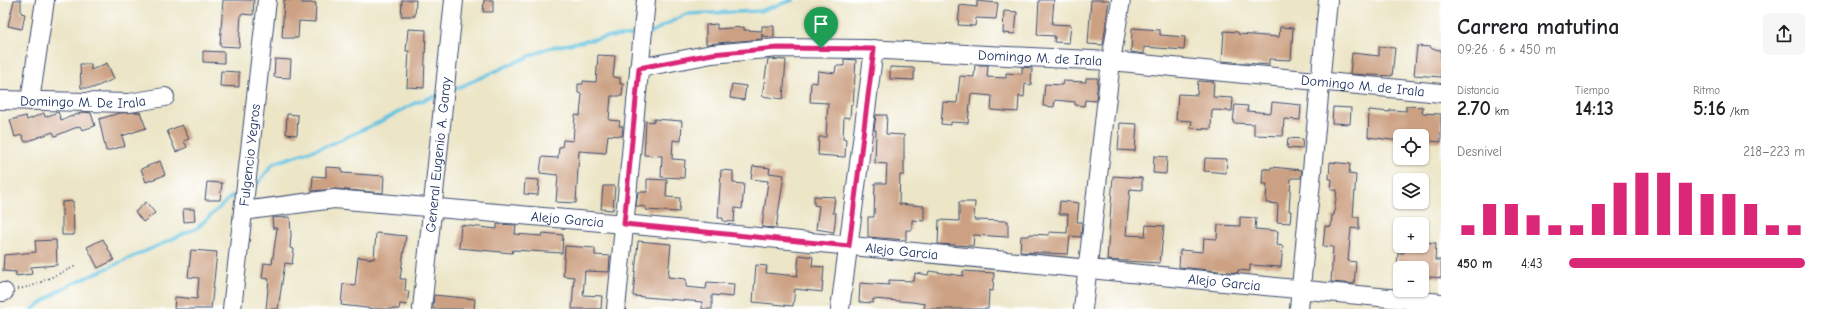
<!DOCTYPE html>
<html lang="es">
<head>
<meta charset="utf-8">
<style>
	body { margin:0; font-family:"Comic Neue",sans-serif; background:#f6f6f6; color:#202124; height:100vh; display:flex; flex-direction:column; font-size:15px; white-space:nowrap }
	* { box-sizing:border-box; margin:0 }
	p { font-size:13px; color:#757577 }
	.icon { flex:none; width:22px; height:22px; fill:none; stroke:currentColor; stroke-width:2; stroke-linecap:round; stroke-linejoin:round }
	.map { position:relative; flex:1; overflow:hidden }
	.details { display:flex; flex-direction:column; background:#fff; width:380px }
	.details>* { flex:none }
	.buttons { position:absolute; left:1393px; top:129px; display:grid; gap:8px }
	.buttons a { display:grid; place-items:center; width:36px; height:36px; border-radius:6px; background:#fff; box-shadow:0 1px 3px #0004; font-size:20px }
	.pin { position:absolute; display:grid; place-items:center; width:34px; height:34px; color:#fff; margin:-41px -17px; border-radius:50% 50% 50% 0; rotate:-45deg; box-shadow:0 0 4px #0007 }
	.pin .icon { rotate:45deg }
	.round { display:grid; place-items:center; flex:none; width:42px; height:42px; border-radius:6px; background:#f6f6f6 }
	.headline { display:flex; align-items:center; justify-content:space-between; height:68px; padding:0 16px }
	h1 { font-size:22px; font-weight:600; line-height:30px }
	.metrics { display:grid; grid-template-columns:repeat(3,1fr); gap:6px; height:68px; padding:4px 16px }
	.metrics div { display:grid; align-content:center }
	.metrics b { font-size:20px; font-weight:600 }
	.metrics small { font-size:11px; font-weight:400 }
	.metrics p { font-size:11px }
	.chart { height:112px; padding:8px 16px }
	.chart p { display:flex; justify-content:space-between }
	.chart svg { width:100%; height:72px; margin-top:4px; stroke:#db2777; stroke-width:6 }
	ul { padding:0 16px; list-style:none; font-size:13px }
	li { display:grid; grid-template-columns:64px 48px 1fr; align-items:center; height:30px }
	li i { height:10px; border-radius:5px; background:#db2777 }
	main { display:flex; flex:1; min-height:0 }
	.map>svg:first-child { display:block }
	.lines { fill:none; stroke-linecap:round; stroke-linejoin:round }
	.stream { stroke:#62c3e0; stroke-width:3.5 }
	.building { fill:#cca082 }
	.minor-casing { stroke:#3a4a6e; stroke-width:20 }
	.path { stroke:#3a4a6e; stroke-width:2; stroke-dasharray:1 3; stroke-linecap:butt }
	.minor { stroke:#fff; stroke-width:18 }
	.route-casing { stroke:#fff; stroke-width:8 }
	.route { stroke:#db2777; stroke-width:5 }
	.labels { text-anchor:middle; stroke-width:3.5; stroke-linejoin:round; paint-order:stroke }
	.street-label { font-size:14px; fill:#1b2f5e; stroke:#fff }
</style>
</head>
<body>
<main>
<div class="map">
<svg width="1441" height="309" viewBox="0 0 1441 309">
	<rect width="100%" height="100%" fill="#fff"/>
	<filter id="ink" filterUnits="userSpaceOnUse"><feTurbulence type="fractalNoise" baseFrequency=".025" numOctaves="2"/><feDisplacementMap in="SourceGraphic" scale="8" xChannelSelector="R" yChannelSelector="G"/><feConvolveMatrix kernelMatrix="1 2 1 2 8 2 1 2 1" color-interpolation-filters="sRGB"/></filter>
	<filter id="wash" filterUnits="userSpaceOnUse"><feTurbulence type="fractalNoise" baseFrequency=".012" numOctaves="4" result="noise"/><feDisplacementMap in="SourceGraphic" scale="16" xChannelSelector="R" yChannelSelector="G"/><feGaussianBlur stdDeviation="0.9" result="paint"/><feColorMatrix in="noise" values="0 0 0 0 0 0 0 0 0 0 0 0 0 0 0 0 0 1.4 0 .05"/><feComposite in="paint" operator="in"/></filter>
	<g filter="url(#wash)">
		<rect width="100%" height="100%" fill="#ece5c6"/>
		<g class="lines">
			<g class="stream">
				<path d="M648,34l38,-20 74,-3 33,-11"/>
				<path d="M455,89l93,-41 58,-11 32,-2"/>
				<path d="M252,187l5,-3 17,-21 55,-18 53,-24 33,-18 20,-7"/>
				<path d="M33,309l28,-20 136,-61 34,-31 8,-4"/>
			</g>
		</g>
		<g id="blocks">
			<g class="building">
				<path d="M14,0h7v13l4,1 -3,15 -14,-3z"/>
				<path d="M223,0h31l-1,15 -12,-1 -2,33 -19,-1z"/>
				<path d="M284,0h18v3h14l-1,19 -16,-1 -1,17h-16z"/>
				<path d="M402,0h14l-1,16h-14z"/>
				<path d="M484,0h9v12h-10z"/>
				<path d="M1039,0h15l-2,24 19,1 -2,18 -15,-1 1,-6 -18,-1z"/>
				<path d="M1091,0h18l-6,45 -15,-1z"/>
				<path d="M977,1l21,2 -2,16 -20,-1 -1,8 -17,-1 2,-20 17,2z"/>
				<path d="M1004,11l13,1 -2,22 -12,-1z"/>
				<path d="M717,24v5l27,-2v3l18,1v-5h12v11l-12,-1v-2v5l-56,5v-19z"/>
				<path d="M1280,27l13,1 -2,32 -22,-1v6l-47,-4 2,-30 14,1v2l41,3z"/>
				<path d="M1132,28l28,2v5l25,2 -1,13 -40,-3v7l-13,-2z"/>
				<path d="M408,29l18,1 -2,58 -17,-1 2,-36h-3z"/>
				<path d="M1417,46l14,1v2l10,1v27l-27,-2z"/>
				<path d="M1379,47l16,1 -3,28 -42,-2 2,-21 27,3z"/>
				<path d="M203,51l21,1v11l-21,-1z"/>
				<path d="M598,55l17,1 -2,21 7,1v6h3l-1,12h-11l-2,24 11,1 -1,5h4l-1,10 -14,-1 -2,18 -27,-2 -3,52 -20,-1 2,-27 -18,-2 2,-16 16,1 1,-11h3l1,-7 10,1 2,-26 5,1 2,-22 -4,-1v-9h5v-3l13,1z"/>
				<path d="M275,59l16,1 -1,18 -16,-1z"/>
				<path d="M768,59l18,1 -3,39 -21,-3z"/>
				<path d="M844,59l12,1 -3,45 -2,-1 -1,14 -6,-1 -1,21 3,1 -1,18 -27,-2 1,-18h7l2,-34 -18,-1 1,-20 6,1 1,-12 17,2 1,-7h8z"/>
				<path d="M107,63l7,16 -21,9h-12l-1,-24h11v6z"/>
				<path d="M975,65h13l-1,12 19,1v-5l16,1v-7l10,1 -1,17 -6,-1 -1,13 -5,-1 -1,16 -27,-2 1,-14 -21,-2 -3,29 -17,-1v3l-10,-1 2,-22 14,1 3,-27 14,1z"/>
				<path d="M890,67l24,1v12l-24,-1z"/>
				<path d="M221,71l18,1v15l-19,-1z"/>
				<path d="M1086,78h12l-2,23 -11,-1 -1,6 -9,-1v-3l-20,-2 -1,7 -11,-1 2,-22 17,1 1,-4 23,1z"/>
				<path d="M1198,81l16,1 -1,15 20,1 -1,13 -20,-1 -1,19 -20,-1 1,-7 -16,-1 2,-26 19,1z"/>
				<path d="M732,84l14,2 -2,14 -14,-2z"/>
				<path d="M1272,102l29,3 -1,15 -16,-1 -1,17 -29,-1v-11l-21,-1 2,-18 13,1 -1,5 24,2z"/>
				<path d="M1406,106l17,1 -1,6 19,1v28l-11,-1v-5h-30v5l-32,-4 1,-27 21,2v-2l16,1z"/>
				<path d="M1333,107l18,1 -1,16 -18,-1z"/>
				<path d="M58,112l3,8 23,-8 7,1 4,13 -13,4 -2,-4 -25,10 -2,-4 -28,10 -3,-7 -7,2 -5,-17 16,-4 1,4 17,-7 1,4z"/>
				<path d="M140,112l6,16 -24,8 3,10 -19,5 -7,-32 21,-6z"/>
				<path d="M287,114l11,1 -1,20 -11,-1z"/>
				<path d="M876,115h11l-1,19 18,1v40h-4l-1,29 25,2v15l-12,-1v10h-6v10l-38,-3v-20h6l1,-34h11l1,-19 -12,-1 1,-33h-2z"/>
				<path d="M654,119l28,2 -1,20 -8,-1 -1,19 13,1 -1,18 -23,-1 1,-21 -18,-1 2,-34 8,1z"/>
				<path d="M1120,123l17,1 -2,27 -17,-1z"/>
				<path d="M182,125l7,14 -5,2 3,6 -11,5 -9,-21z"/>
				<path d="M1288,138l15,1 -1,10 -15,-1z"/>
				<path d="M1154,156l13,1 -1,17 -13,-1z"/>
				<path d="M1205,158l22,1 -1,14 -22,-2z"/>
				<path d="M160,161l5,14 -19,7 -5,-13z"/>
				<path d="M1330,162l20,2 -1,10 7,1 -3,42h6v12l-8,-1 -3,33 8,1 -2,22 -23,-2 2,-35 -10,-1 2,-20 6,1 1,-12h2l3,-25h-6l1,-11h-3z"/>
				<path d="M753,166l17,2 -1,5 15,2 -8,53 -14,-1 6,-46 -17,-2z"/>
				<path d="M326,167l16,1v5l42,3 -1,17 -48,-4 -23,2 1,-15 13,1z"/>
				<path d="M1271,167l31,3 -1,8h-10l-2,33h2l-1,12 -13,-1 1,-18 -12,-1 1,-19h-5l1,-15h8z"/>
				<path d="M721,170l12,1v12l11,1 -2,25 -7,-1 -1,14 -11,-1v-3h-5z"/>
				<path d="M1113,176l29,2v12l-12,-1 -4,46 19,1 1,-11 18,1 -4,37 -53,-3z"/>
				<path d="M525,179l14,1 -1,15 -14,-1z"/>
				<path d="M647,179l20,1 -1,17 14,1 -1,14 -33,-2v-3l-10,-1 2,-14h9z"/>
				<path d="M207,182l15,1 -2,17h-15z"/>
				<path d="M603,186h12l-2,24 -12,-1z"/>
				<path d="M814,196l21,1 -2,16h3l-2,19 -18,-3 3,-23 -5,-1z"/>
				<path d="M73,201l1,34h-12v-33z"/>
				<path d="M1060,201l19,2 -2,19h5l-1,15 -11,-1 -2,18 -48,-2 1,-16h8l1,-2 19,1v-3l18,1 1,-19h-9z"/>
				<path d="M146,202l9,11 -12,9 -8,-10z"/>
				<path d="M959,202h16l-1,18 34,1v16l-34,-2 -1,11 -35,-2 1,-24 20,1z"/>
				<path d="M183,209h11l1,12 -11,1z"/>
				<path d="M290,217l1,18 -1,13 4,1 -2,15 -7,-1 -7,46h-12l3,-30 -7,-1 2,-15 8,1 5,-36h-4l-1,-10z"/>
				<path d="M1240,217l16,1 -1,11 23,2 -1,14 6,1 -2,21 -31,-2v6l-12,-1v3l-59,-6 1,-17 23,2 1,-14 13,1 1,-14 22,1z"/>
				<path d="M497,224l19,1 -1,9 27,2 1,-3 20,2 -1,18 -49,-3 -1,3 -53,-5 2,-23 36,4z"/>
				<path d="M376,233l30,3 -6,43h6l-1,12h4l-2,14 -7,-1 -1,5h-24l-34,-4 2,-21 12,2 3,-29 16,2z"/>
				<path d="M103,239l11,21 -16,8 -11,-21z"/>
				<path d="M56,240l1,25 -26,2 1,7 -16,2v-4l-13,-1 1,-16 32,-3 -1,-11z"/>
				<path d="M638,241l33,3 -3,33 18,2v8l20,2 1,-7 27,2 -1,13 -21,-2v14h-10v-7l-69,-6z"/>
				<path d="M1422,242l14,1 -1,17h6v18l-19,-2v-8h-25l1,-15h6l1,-6 17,2z"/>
				<path d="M565,246l30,2v7l15,1 -1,16 -24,-1 -2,24 19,1 -1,13h-29l2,-32 -11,-1z"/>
				<path d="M191,250l26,2 -6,57h-37l1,-12 22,2 2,-21 -11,-1z"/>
				<path d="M799,255l14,2 -1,9 12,1 -2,25 -27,-3 -2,17 -40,-4 3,-37 11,1 -1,7 31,3z"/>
				<path d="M929,271l34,5v-5l31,2 -1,18 -4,-1 -1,19h-64l1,-5 -13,-2 -39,-3v4l-14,-1 1,-19 29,2v-5l25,1 1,-8 13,2z"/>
				<path d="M434,295l41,4 -1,10h-41z"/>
			</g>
		</g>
	</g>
	<g filter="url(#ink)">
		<use href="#blocks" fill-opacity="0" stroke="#3a4a6e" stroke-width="1"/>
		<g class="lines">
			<g class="minor-casing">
				<g id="minor">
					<path id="s1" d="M639,68l73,-14 65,-6 88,1 246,12 330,32"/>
					<path id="s2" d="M0,100l129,3 36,-6"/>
					<path d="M30,101l15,-101"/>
					<path id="s3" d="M243,211l91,-12 290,25 817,79"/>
					<path d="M0,292h4"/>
					<path id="s4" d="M232,309l35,-309"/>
					<path id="s5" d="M422,309l32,-309"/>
					<path d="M616,309l30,-309"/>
					<path d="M840,309l34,-260"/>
					<path d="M1083,309l28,-248 10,-61"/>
					<path d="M1299,309l29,-309"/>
				</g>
			</g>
			<path class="path" d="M18,289l14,-3 44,-20"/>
			<use href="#minor" class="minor"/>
		</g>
	</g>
	<g class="lines" filter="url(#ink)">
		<g class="route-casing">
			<path id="route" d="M777,48l97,1 -25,197 -225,-22 15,-156 73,-14z"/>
		</g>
		<use href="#route" class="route"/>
	</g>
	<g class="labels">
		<g class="street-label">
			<text dy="5" stroke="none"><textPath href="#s1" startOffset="403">Domingo M. de Irala</textPath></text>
			<text dy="5" stroke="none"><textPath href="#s1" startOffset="727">Domingo M. de Irala</textPath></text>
			<text dy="5" stroke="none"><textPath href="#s2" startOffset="83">Domingo M. De Irala</textPath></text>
			<text dy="5" stroke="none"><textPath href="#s4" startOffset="155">Fulgencio Yegros</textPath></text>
			<text dy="5" stroke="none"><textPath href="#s5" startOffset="155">General Eugenio A. Garay</textPath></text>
			<text dy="5" stroke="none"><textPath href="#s3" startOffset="326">Alejo Garcia</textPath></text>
			<text dy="5" stroke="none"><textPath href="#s3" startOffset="662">Alejo Garcia</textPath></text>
			<text dy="5" stroke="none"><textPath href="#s3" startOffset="986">Alejo Garcia</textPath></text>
		</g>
	</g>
</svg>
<div class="buttons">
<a><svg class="icon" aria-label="locate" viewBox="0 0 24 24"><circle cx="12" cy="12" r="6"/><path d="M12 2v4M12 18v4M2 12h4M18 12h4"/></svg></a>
<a><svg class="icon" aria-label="layers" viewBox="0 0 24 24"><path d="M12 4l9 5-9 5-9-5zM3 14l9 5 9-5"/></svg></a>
<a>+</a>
<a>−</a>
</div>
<div class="pin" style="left:821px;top:48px;background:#1e9e55"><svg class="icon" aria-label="arrive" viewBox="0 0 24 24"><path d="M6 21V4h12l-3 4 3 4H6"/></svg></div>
</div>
<section class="details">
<div class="headline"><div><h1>Carrera matutina</h1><p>09:26 · 6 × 450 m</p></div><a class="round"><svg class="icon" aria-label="share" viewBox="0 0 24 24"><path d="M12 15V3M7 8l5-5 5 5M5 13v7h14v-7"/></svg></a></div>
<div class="metrics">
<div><p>Distancia</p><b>2.70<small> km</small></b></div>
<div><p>Tiempo</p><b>14:13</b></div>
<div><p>Ritmo</p><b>5:16<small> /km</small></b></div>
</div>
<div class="chart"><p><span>Desnivel</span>218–223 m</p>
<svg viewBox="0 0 160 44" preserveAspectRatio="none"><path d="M5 44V38M15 44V25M25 44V25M35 44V32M45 44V38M55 44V38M65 44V25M75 44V12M85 44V6M95 44V6M105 44V12M115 44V19M125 44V19M135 44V25M145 44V38M155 44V38"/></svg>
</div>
<ul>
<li><b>450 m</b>4:43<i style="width:100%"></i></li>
</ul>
</section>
</main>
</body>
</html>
